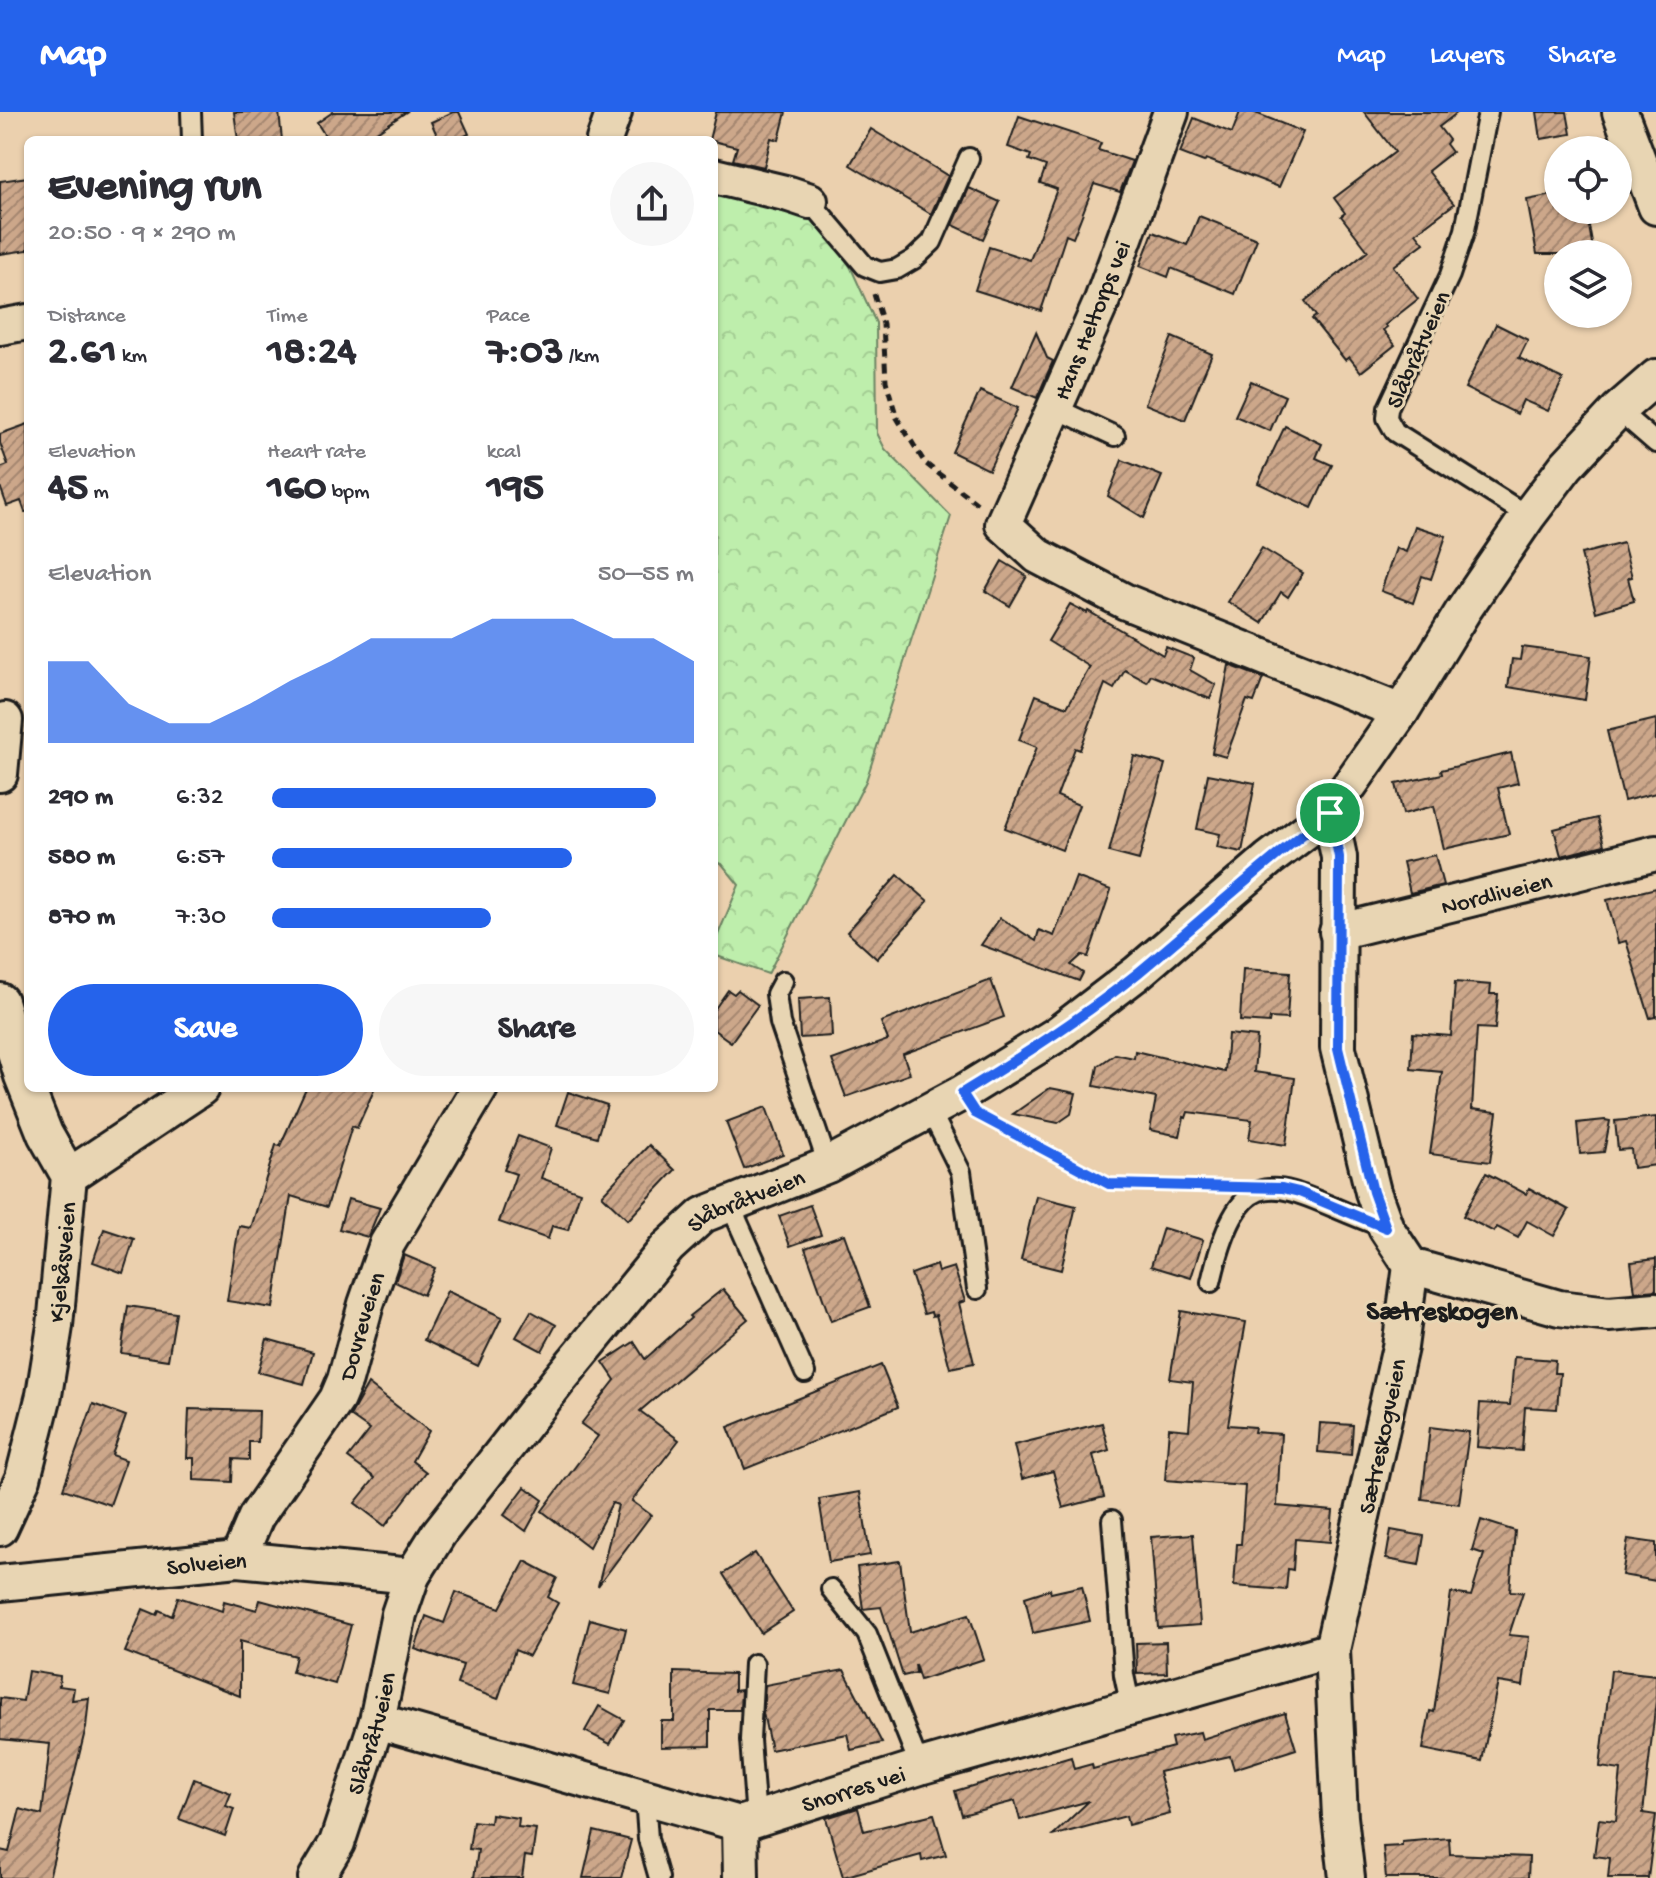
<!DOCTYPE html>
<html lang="en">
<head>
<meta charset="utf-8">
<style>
	body { margin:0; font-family:"Gochi Hand",sans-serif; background:#f7f7f7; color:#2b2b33; height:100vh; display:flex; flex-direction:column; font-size:30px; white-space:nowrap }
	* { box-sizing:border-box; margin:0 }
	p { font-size:26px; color:#7c7c81 }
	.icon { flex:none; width:44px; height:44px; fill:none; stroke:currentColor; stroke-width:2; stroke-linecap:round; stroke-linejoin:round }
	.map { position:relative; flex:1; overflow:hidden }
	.side { position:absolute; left:24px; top:24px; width:694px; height:956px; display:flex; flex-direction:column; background:#fff; border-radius:12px; box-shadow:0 2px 6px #0004 }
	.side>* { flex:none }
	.buttons { position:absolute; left:1544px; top:24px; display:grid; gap:16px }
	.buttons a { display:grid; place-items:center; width:88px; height:88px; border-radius:50%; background:#fff; box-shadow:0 2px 6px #0004; font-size:40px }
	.pin { position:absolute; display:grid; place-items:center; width:68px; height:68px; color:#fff; margin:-34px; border:4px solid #fff; border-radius:50%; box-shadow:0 2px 8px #0007 }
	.round { display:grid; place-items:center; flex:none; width:84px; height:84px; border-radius:42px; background:#f7f7f7 }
	.head { display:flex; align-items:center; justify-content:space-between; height:136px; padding:0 24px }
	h1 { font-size:44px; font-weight:700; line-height:60px }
	.stats { display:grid; grid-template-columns:repeat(3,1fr); gap:12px; height:136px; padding:8px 24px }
	.stats div { display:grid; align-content:center }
	.stats b { font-size:40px; font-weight:700 }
	.stats small { font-size:22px; font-weight:400 }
	.stats p { font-size:22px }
	.chart { height:224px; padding:16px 24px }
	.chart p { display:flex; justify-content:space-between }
	.chart svg { width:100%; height:144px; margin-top:8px; fill:#2563eb; opacity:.7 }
	.primary-button { display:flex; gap:16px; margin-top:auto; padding:16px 24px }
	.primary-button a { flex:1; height:92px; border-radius:48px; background:#2563eb; color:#fff; font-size:32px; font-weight:700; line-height:92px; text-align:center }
	.primary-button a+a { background:#f7f7f7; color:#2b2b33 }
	ul { padding:0 24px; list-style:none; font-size:26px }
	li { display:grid; grid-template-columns:128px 96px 1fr; align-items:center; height:60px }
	li i { height:20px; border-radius:10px; background:#2563eb }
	header { display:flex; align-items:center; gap:48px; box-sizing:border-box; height:112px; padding:0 40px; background:#2563eb; color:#fff }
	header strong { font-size:38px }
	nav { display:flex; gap:44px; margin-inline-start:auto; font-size:28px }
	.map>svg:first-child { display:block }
	.forest { fill:url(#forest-crowns); stroke:#6d8564; stroke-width:2 }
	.building { fill:url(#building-hatch); stroke:#1c1c1c; stroke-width:2 }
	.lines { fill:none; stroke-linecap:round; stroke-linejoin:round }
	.lane-casing { stroke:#1c1c1c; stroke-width:24 }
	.street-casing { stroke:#1c1c1c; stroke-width:40 }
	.path { stroke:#1c1c1c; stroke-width:5; stroke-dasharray:8 6; stroke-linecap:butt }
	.lane { stroke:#e8d5b3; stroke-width:18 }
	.street { stroke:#e8d5b3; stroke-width:34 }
	.route-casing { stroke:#fff; stroke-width:16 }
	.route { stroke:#2563eb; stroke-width:10 }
	.labels { text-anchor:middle; stroke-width:6; stroke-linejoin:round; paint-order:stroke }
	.street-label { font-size:24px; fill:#1c1c1c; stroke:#e8d5b3 }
	.quarter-label { font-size:28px; font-weight:bold; fill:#1c1c1c; stroke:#e8d5b3 }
</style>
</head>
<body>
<header>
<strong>Map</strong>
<nav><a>Map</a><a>Layers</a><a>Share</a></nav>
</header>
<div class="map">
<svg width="1656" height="1766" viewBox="0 0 1656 1766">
	<defs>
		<pattern id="forest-crowns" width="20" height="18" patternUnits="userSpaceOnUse" patternTransform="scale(2)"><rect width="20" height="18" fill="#beeeac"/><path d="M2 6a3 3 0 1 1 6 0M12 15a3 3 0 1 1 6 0" fill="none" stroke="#a3cc93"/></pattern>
		<pattern id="building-hatch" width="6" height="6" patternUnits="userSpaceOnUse" patternTransform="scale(2)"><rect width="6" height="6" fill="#cca78a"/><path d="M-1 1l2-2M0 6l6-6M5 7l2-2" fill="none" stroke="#a58770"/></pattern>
	</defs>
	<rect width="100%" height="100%" fill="#ebd0ae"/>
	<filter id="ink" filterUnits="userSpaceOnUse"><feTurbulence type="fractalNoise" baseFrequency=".0125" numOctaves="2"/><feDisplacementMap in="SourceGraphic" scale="16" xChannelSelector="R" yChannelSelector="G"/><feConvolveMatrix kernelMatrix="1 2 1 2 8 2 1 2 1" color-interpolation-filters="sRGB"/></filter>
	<g filter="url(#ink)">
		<path class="forest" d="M714,71l89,27 27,26 21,32 25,55 1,110 8,16 66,67 -85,265 -98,193 -54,-19v-11l25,-59 -17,-21 -8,-2z"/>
		<g class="building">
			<path d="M234,0h45l3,28h-44z"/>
			<path d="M333,0h73l-41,28h-37l-11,-17z"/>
			<path d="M453,0h6l10,22 -13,6h-17l-8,-18z"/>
			<path d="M716,0h70l-7,28 -8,-2 -7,29 -31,-7 4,-13 -28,-7z"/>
			<path d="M1240,0h13l50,20 -24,55 -73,-28 -2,3 -24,-9 14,-35 38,15z"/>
			<path d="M1364,0h94l-19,15 10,13 -3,4 6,8 -24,19 26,33 -38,29 8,10 -31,23 25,33 -33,26 2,2 -4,3 12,15 -34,27 -12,-15 -4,3 -33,-41 4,-3 -11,-15 63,-50 -27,-35 4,-3 -11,-15 61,-46z"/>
			<path d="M1537,0h30l4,22 -30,5z"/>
			<path d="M1019,4l82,27 -3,7 34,11 -12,31 -26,-8 -21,54 -7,-3 -25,76 -66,-21 14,-43 41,13 27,-71 -17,-6 6,-17 -17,-6 2,-5 -23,-8z"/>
			<path d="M871,17l77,47 -17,38 -81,-49z"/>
			<path d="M28,65v73l-28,4v-73z"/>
			<path d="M969,76l31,14 -17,37 -30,-14z"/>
			<path d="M1558,82v16h28l8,44h-57l-10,-54z"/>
			<path d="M1199,104l58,23 -22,55 -64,-26 -3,9 -28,-11 13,-34 34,13z"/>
			<path d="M1496,212l32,16 -9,18 44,21 -15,32 -25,-11 -6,14 -52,-26z"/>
			<path d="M1036,220l11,26 6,3 -16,37 -25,-11z"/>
			<path d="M1172,225l40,17 -27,66 -40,-16z"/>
			<path d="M1251,269l34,15 -15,35 -35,-15z"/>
			<path d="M980,279l38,17 -29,62 -37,-18z"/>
			<path d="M28,312v88h-3l-4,-11 -14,5 -7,-20v-18l8,-3 -8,-22v-9z"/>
			<path d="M1285,314l37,18 -6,14 16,7 -20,43 -54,-25z"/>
			<path d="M1122,348l40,16 -18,42 -36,-22z"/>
			<path d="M1415,414l31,10 -15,43 -9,-3 -9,27 -32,-12 15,-43 10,4z"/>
			<path d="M1623,431l9,34 -4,1 6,23 -38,11 -15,-58z"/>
			<path d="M1262,436l41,25 -15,24 -7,-5 -19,31 -34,-21z"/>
			<path d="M1002,449l25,15 -17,30 -25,-15z"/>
			<path d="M1070,492l17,9 1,-2 75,44 3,-8 28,11 -4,12 26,15 -6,14 -59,-24 -4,7 -22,-12 -11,19 -9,-5 -25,66 -5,-2 -18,48 22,9 -17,45 -57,-22 32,-81 -18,-7 17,-45 31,12 23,-40 -42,-26z"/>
			<path d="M1522,535l69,9 -6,44 -77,-13 4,-28 8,1z"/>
			<path d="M1229,553l34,13 -9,24 -7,-2 -21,57 -14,-4z"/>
			<path d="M1656,607v74l-32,8 -17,-70z"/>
			<path d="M1511,641l7,30 -20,5 11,46 -65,15 -10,-43 -31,8 -7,-30 46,-10 -1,-4z"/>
			<path d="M1134,644l31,8 -26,96 -30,-8z"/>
			<path d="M1208,662l47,9 -13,69 -25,-5 3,-13 -23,-5z"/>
			<path d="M1597,706l7,27 -43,11 -7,-27z"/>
			<path d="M1435,743l8,30 -33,8 -7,-31z"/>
			<path d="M898,763l30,26 -51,58 -30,-27z"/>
			<path d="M1076,765l35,13 -23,67 -6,-2 -11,10 12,8 -4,8 -98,-36 19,-27 36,23 3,-11 15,6z"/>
			<path d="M1656,776v129l-6,1 -24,-77 -8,2 -11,-43z"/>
			<path d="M1243,857l47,3 -3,47 -17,-1 -1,5 -29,-2z"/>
			<path d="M991,868l13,37 -101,37 7,20 -64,23 -14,-37 56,-20 -7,-18z"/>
			<path d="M1455,870l36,3 -1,9h8l-3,35 -18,-1 -5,81 25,3 -7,50 -60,-8 12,-82 -31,-3 2,-36 38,3z"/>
			<path d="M728,878l6,4 4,-4 20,15 -27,37 -17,-12v-20z"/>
			<path d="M830,885l2,39 -32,2 -2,-39z"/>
			<path d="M1228,922l29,3 -3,35 41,6 -9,67 -37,-6 3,-19 -64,-8 -2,6 -2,-1 -4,19 -30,-6 6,-32 -62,-12 4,-20 17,-12 19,4 1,-7 90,21z"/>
			<path d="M306,976h69l-18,40 -5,-2 -25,81 -36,-11 -18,112 -46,-7 12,-75 12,2 25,-83 4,1z"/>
			<path d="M1050,976l26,5 -5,21 -13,9 -45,-9z"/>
			<path d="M568,980l39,13 -10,32 -40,-12z"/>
			<path d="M766,995l17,47 -39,15 -18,-47z"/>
			<path d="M1656,1005v48l-23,3 -2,-19 -13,1 -3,-29z"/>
			<path d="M1605,1008l5,1 -6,31 -24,2 -3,-31z"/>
			<path d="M518,1024l33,12 -10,30 39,14 -12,38 -16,-4 -4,13 -49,-17 17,-48 -12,-4z"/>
			<path d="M649,1033l26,25 -47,50 -26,-25z"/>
			<path d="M1486,1061l40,21 3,-6 40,22 -15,26 -27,-15 -9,17 -21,-11 -3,5 -31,-16z"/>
			<path d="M1036,1084l40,10 -15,64 -40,-10z"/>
			<path d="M348,1087l32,9 -12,29 -29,-8z"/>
			<path d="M810,1093l11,30 -31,11 -11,-30z"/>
			<path d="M1163,1116l40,12 -12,38 -40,-12z"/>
			<path d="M104,1117l30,10 -11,34 -30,-11z"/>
			<path d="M844,1122l26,73 -39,14 -26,-73z"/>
			<path d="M404,1143l31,13 -12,27 -28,-13z"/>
			<path d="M1656,1147v31l-21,2 -4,-30z"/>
			<path d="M936,1153l2,7 16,-5 11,34 -6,2 15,60 -24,5 -14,-53 -4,1 -1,-4 -7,2 -13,-40z"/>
			<path d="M723,1177l25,30 -108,92 39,29 -47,61 19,14 -53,71 20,-81 -6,-2 -23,44 -47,-36 56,-75 -17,-12 34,-44 -12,-18 31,-20 11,17 46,-41 -2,-2z"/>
			<path d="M447,1179l55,26 -24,49 -54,-26z"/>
			<path d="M128,1194l48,7 -8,47 -47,-7z"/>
			<path d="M531,1199l25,14 -14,26 -26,-14z"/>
			<path d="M1181,1199l65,11 -18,103 27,2 -1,5 27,2 -4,72 56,5 -3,31 -35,-3 -2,31 -5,-1 -2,21 -52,-4 3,-42h4l4,-58 -80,-6 4,-52 20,2 4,-48 -23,-3z"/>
			<path d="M267,1227l46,13 -9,32 -46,-12z"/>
			<path d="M1514,1245l41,3 -1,13h6l-3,36 -32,-2 -3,44 -45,-4 3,-44 30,2z"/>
			<path d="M881,1253l17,42 -153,62 -17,-42z"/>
			<path d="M368,1272l61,47 -17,30 14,11 -41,54 -30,-23 20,-25 -27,-20 22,-28 -20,-14z"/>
			<path d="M93,1292l33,12 -14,39 14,5 -16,45 -47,-16z"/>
			<path d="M189,1297l70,2 -1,31h-9v18l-16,-1 -1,23 -38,-2v-22h-7z"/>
			<path d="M1102,1311l7,27 -16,5 11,42 -41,11 -10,-37 -31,8 -8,-34z"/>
			<path d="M1320,1311l33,2 -2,30 -33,-3z"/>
			<path d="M1430,1315l39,5 -10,72 -37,-5z"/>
			<path d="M525,1375l18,13 -17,31 -22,-16z"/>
			<path d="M860,1380l10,63 -41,7 -10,-63z"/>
			<path d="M1481,1408l34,11 -5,60 13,1 -14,43 20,2 -6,49 -25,-4 -16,79 -59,-12 7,-38 4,1 17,-119 20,3 13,-42 -12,-4z"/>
			<path d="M1391,1418l33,6 -5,29 -33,-6z"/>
			<path d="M1193,1422l7,91 -42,3 -7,-91z"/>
			<path d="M1628,1427l28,4v38l-34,-6z"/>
			<path d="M755,1441l38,59 -32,21 -38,-59z"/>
			<path d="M525,1449l32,17 -9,19 10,6 -29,53 -14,-6 -17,49 -41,-15 6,-19 -48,-16 11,-33 18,7 12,-31 44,16z"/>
			<path d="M900,1449l10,71 59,-18 15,45 -64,21 -5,-16 1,9 -13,3 -22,-69 -18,2 -6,-42z"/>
			<path d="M1082,1474l8,35 -57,12 -8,-36 25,-8 1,4z"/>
			<path d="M178,1485l44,14 2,-10 33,9 3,-10 91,25 -16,59 -43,-12 4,-16 -56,-15v55l-115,-44 18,-43 14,6 2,-5 13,6z"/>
			<path d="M590,1507l36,10 -16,65 -37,-9z"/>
			<path d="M1166,1530l1,31 -30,1 -1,-31z"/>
			<path d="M844,1558l38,73 -31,7 -4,-16 -76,16 -8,-37 2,-28z"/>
			<path d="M1611,1558l45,5v26l-13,112 13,2 -8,63h-40l2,-20 -16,-2 5,-37 17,2 5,-51 -21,-3z"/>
			<path d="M28,1559l32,5 -1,10 15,2 -2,12 17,-2 -3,29 -37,151h-49v-28l9,2 11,-43 22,6 8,-71 -50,-5v-41l23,3z"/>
			<path d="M674,1560l60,2v17l7,-1 -1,20h-30v36l-49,1v-26h13z"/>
			<path d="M599,1594l25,14 -14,24 -25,-13z"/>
			<path d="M1285,1601l11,36 -62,20 -4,-13 -71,16 11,42 -42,11 -2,-9 -74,20 37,-35 -69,19 -5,-19 -53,14 -7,-24 116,-34 3,12 18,-5 1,5 80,-22 -2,-9 29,-6 2,7z"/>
			<path d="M194,1667l37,14 -5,13 8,3 -9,27 -46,-17z"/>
			<path d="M858,1696l6,23 70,-17 12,41 -24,6 -1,-6 -78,22 -17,-59z"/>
			<path d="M491,1702l28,4 -1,9 18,2 -4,28 -7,-1 -3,22h-48l4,-28 -9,-1 4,-28 17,2z"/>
			<path d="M594,1719l37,9 -10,38h-38z"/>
			<path d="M1449,1726l1,16 79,3 -1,21h-142l-3,-31 19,-1v-4z"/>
		</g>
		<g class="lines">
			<g class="lane-casing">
				<g id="lane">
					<path d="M191,0l1,28"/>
					<path d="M1488,0l-23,118 -15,45 -62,133 -1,10 8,14 133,84"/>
					<path d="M810,89l55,65 15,6 17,-3 17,-10 18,-17 37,-84"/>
					<path d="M1055,296l60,28"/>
					<path d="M1618,298l38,33"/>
					<path d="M783,869l-7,13 4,29 48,142"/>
					<path d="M930,998l31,62 16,117"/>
					<path d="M729,1090l76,171"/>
					<path d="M1211,1170c33,-143 75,-88 175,-54"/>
					<path d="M1112,1408l12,155 7,33"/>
					<path d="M831,1477l36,45 53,133"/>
					<path d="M754,1552l-4,76 6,79"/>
					<path d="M645,1685l3,42 11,39"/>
				</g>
			</g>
			<g class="street-casing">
				<g id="street">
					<path d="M1171,0l-70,191 -98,221 35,32 88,46 275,110"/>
					<path d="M1620,0l36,95"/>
					<path d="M604,28l10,-28"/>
					<path d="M714,64l75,18 21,7"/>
					<path d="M0,215l28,-5"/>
					<path d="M0,662l5,-54"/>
					<path d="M1330,701l9,44 -1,191 35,144 13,36 25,38 -11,81 -68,303 8,167 7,61"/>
					<path id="s1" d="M1337,820l319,-79"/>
					<path d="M0,889l22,75 23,58 24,42 -14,150 -11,69 -21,83 -23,50"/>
					<path d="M69,1064l132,-88"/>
					<path d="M1411,1154l148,42 50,6 47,-4"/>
					<path id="s2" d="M238,1447l18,-42 81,-118 8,-19 21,-76 21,-60 93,-156"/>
					<path id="s3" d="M0,1471l238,-24 174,17"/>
					<path id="s4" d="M377,1609l363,103 180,-57 412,-117"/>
					<path d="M740,1712l1,54"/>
					<path id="s5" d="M316,1766l21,-35 40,-122 22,-107 13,-38 27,-43 120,-153 109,-133 35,-32 125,-50 134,-72 94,-58 81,-62 132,-114 61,-46 71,-101 62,-101 65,-95 38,-50 52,-56 38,-33"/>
				</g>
			</g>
			<g class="path">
				<path d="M874,182l9,30 3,57 11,37 28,45 55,43"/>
				<path d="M983,1006l126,66 120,2"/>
			</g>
			<use href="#lane" class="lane"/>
			<use href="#street" class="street"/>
		</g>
	</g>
	<g class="lines" filter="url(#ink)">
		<g class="route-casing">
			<path id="route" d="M1330,701l9,44 -1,191 35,144 13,36 -87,-36 -17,-4 -173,-4 -134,-71 -13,-20c61,-37 120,-75 176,-120 64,-53 125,-109 192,-160z"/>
		</g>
		<use href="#route" class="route"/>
	</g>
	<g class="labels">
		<g class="street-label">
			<text transform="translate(1091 208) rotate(-68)" y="8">Hans Heltorps vei</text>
			<text transform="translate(1417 237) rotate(-66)" y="8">Slåbråtveien</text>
			<text dy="8" stroke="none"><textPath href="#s1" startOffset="164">Nordliveien</textPath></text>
			<text dy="8" stroke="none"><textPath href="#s5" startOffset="828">Slåbråtveien</textPath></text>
			<text transform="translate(61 1150) rotate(-84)" y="8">Kjelsåsveien</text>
			<text dy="8" stroke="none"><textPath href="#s2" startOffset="266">Dovreveien</textPath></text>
			<text transform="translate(1381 1324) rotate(-78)" y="8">Sætreskogveien</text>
			<text dy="8" stroke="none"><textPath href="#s3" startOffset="208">Solveien</textPath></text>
			<text dy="8" stroke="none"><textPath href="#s5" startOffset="156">Slåbråtveien</textPath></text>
			<text dy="8" stroke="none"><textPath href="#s4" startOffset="496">Snorres vei</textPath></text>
		</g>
		<g class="quarter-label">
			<text x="1442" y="1207">Sætreskogen</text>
		</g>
	</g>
</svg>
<div class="buttons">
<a><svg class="icon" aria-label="locate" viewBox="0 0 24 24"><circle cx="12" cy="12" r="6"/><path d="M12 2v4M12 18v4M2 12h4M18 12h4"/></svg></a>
<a><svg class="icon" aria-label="layers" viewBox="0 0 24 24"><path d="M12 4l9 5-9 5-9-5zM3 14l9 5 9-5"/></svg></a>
</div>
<div class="pin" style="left:1330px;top:701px;background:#1e9e55"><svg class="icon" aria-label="arrive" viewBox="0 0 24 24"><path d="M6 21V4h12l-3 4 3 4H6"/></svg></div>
<section class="side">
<div class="head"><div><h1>Evening run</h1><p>20:50 · 9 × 290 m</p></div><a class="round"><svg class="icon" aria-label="share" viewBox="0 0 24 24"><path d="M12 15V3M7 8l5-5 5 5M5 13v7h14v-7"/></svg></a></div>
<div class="stats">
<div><p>Distance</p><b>2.61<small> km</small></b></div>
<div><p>Time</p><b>18:24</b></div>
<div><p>Pace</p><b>7:03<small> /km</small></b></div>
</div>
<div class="stats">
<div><p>Elevation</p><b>45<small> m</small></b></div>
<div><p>Heart rate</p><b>160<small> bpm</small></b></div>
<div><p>kcal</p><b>195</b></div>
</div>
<div class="chart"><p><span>Elevation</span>50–55 m</p>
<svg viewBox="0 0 160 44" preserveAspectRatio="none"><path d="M0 44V19L10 19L20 32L30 38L40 38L50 32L60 25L70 19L80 12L90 12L100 12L110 6L120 6L130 6L140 12L150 12L160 19V44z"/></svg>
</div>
<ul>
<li><b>290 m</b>6:32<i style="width:91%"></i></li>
<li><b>580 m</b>6:57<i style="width:71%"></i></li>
<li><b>870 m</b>7:30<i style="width:52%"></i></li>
</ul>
<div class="primary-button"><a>Save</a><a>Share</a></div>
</section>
</div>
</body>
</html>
